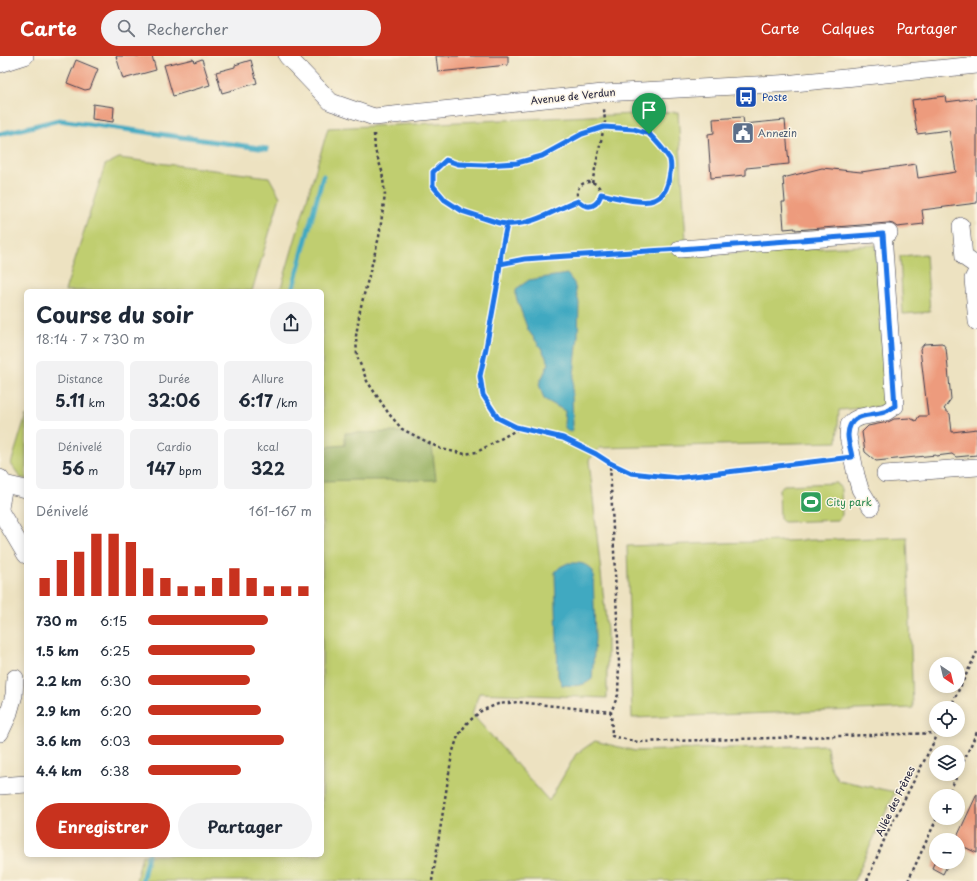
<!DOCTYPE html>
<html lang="fr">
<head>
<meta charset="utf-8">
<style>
	body { margin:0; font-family:"Playpen Sans",sans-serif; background:#f2f2f3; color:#1f2937; height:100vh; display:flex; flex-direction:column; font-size:15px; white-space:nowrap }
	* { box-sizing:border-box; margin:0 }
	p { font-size:13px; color:#747a83 }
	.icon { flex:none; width:22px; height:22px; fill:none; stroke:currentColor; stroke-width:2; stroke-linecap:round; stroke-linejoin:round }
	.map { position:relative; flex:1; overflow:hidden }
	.drawer { position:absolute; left:24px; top:233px; width:300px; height:568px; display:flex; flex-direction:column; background:#fff; border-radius:6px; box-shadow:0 2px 10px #0003 }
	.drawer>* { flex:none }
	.needle { width:26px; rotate:145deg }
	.fabs { position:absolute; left:929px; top:601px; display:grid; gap:8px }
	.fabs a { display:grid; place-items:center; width:36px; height:36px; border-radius:50%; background:#fff; box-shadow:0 2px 10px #0003; font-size:20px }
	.pin { position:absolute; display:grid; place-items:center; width:34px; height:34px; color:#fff; margin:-41px -17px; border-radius:50% 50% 50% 0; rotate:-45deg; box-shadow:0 0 4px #0007 }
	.pin .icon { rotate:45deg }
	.round { display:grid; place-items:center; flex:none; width:42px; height:42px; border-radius:21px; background:#f2f2f3 }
	.overview { display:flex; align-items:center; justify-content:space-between; height:68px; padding:0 12px }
	h1 { font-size:22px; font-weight:700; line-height:30px }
	.stats { display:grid; grid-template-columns:repeat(3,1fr); gap:6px; height:68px; padding:4px 12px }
	.stats div { display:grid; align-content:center; border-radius:6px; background:#f2f2f3; text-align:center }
	.stats b { font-size:17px; font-weight:700 }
	.stats small { font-size:11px; font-weight:400 }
	.stats p { font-size:11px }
	.chart { height:112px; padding:8px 12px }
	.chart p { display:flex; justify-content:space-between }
	.chart svg { width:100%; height:72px; margin-top:4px; stroke:#c8321e; stroke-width:6 }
	.button { display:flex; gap:8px; margin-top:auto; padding:8px 12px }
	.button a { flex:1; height:46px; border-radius:24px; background:#c8321e; color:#fff; font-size:16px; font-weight:700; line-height:46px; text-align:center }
	.button a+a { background:#f2f2f3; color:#1f2937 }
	ul { padding:0 12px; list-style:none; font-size:13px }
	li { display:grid; grid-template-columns:64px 48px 1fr; align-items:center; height:30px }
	li i { height:10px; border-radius:5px; background:#c8321e }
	header { display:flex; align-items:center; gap:24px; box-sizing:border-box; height:56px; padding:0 20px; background:#c8321e; color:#fff }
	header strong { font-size:19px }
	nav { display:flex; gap:22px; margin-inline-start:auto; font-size:14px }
	.search { width:280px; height:36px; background:#f2f2f3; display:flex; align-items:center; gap:10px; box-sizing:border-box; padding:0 14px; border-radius:22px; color:#747a83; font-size:15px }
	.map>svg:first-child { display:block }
	.green { fill:#c0ce70; stroke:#717856 }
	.forest { fill:#98b162; stroke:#5d6a4e }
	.water { fill:#41a9c1; stroke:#32667e }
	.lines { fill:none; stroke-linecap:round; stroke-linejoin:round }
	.stream { stroke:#41a9c1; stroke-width:5 }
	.building { fill:#ed9b7d }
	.minor-casing { stroke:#403f4f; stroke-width:18 }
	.path { stroke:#403f4f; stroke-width:2.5; stroke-dasharray:3 3; stroke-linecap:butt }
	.minor { stroke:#fff; stroke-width:17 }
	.route-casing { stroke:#fff; stroke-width:8 }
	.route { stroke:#1a73e8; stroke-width:5 }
	.labels { text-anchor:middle; stroke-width:3; stroke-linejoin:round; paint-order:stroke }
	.street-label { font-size:10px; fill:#22223b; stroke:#fcf5e5 }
	.transit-label { font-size:10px; fill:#164399; stroke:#fcf5e5; text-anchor:start }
	.service-label { font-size:10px; fill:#4e5e75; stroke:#fcf5e5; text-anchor:start }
	.leisure-label { font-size:10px; fill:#27864d; stroke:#fcf5e5; text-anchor:start }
</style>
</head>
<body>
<header>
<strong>Carte</strong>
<div class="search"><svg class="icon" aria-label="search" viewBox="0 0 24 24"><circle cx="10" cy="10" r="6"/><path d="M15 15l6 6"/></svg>Rechercher</div>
<nav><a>Carte</a><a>Calques</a><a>Partager</a></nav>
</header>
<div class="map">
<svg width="977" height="825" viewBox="0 0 977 825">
	<rect width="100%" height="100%" fill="#fcf5e5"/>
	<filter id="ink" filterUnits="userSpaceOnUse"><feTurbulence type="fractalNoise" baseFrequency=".025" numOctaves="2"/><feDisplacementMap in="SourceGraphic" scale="8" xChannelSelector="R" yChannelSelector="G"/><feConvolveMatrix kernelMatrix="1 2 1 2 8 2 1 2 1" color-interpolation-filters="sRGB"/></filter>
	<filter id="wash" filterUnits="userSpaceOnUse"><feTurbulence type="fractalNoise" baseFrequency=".012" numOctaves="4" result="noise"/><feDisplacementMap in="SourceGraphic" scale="16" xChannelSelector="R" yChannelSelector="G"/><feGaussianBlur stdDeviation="0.9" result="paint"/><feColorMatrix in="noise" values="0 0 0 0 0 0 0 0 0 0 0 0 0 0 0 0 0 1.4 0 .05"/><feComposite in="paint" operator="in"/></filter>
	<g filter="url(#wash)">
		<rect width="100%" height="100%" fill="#ede2c1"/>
		<g class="green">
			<path d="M678,56l9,144 189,-11 10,161 -47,4 -2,32 -237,6 -11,12 18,170v68l-128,-5 -7,21 77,87 27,-47 19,-13 40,10 192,-6 2,20 9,15 57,12 -41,89h-718l6,-26h180v-564h-42l48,-163z"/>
			<path d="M119,102l150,19 11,20 -28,94h-187l40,-126z"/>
			<path d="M926,198l4,58 -27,2 -3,-58z"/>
			<path d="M26,359v64l-5,-1 -10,-14z"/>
			<path d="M837,427l4,6 1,26 -4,5 -54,2 -4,-3 -1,-30 5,-4z"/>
			<path d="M907,481l6,171 -281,10 -5,-172z"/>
		</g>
		<path class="forest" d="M401,376l31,15 4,33h-81l-33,1v-34l23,-2v-12z"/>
		<g class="water">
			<path d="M567,218l7,9 5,20 -1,33 -6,58 1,31 -2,7 -4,-1 -3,-6 1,-14 -21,-12 -5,-15 10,-21 -8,-15 -13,-18 -12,-33v-8l13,-9z"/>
			<path d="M568,507c13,0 16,-1 25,8l2,67 -3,41c-9,8 -18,7 -30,6l-4,-9 -3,-104 5,-5z"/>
		</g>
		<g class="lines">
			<g class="stream">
				<path d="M0,78l59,-14 208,29"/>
				<path d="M292,235l31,-115"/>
				<path d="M142,825l6,-26"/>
			</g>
		</g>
		<g id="blocks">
			<g class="building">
				<path d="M116,0h36l4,14 -33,9z"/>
				<path d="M436,0h72v9l-70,7z"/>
				<path d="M193,3l1,3 8,-3 8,26 -37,11 -9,-31 13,-3v1z"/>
				<path d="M76,4l22,9 -8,20 -5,1 -18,-7z"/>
				<path d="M251,4l6,23 -35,10 -6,-21 19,-5v-2z"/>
				<path d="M945,40l1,6 31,-4v105l-55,7 2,14 -27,3 -4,-3 -5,-1 -93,7v-2l-11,1 -2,-27h3l-2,-24 39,-10 39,4 55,-8 2,14 38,-6 -7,-42 -32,4 -5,-34z"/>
				<path d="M93,48l21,3 -1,15 -21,-3z"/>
				<path d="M743,61l1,7 41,-4 4,44 -43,4v7l-35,3 -3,-44 6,-1 -1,-14z"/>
				<path d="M942,287l4,5 5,51 -7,10 6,5 2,18 25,-3v26l-21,2 -4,-3 -16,2v-1l-60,6 -11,-9 -3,-20 6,-6 20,-4 6,-3 16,-1 6,3 3,-5h9l-8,-67 4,-5z"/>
				<path d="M977,738v59l-19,-9v-4h-13l2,-5 9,4z"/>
				<path d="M936,803v3h13l-6,12 -11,-6z"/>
			</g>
		</g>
	</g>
	<g filter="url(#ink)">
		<use href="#blocks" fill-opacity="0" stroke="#403f4f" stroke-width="1"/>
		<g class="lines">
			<g class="minor-casing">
				<g id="minor">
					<path d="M287,0l44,46 43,15 229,-24 191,-10 183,-18"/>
					<path d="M0,8l25,-8"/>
					<path d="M961,170l3,31 13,9"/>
					<path d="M680,193l209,-16"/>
					<path d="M977,215l-4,8 4,43"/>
					<path d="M885,418l92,-7"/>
					<path d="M0,422l4,6 -4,24"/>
					<path d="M4,428l22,5"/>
					<path d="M871,451l-11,-18 -4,-14 -8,-39 1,-11 5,-5 6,-3 26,-5 9,-6 -12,-172"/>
					<path d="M0,455l26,44"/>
					<path d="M0,677l8,-17 6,-21 1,-17"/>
					<path d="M0,730l26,-2"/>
				</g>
			</g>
			<g class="path">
				<path d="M374,78l1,16 7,21 3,24 -6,42 -19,73 -4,26 1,20 10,25 22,33 13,15 39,20 24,5 12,-2 43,-24"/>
				<circle cx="589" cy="138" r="12"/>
				<path d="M592,127l13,-61 -1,-13"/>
				<path d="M579,145l-10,3 -32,16 -22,4 -16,-1 -37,-12 -17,-11 -12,-14v-14l13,-12 12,4 27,1 32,-2 25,-7 40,-22 22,-7 30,2 15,5 12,12 10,14v10l-2,11 -3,9 -6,7 -10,4 -14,-1 -21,-2 -14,-4"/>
				<path d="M664,194l-112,7 -27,2 -25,6 -2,18 -12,66 -6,27 3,19 15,23 18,9 47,11 33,16 14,9 9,199 -1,33 -7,17 1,24 26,6 300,-9"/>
				<path d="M500,208l1,-11 6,-29"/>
				<path d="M610,407l21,10 46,5 160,-19"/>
				<path d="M950,652l27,-56"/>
				<path d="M958,717l19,-41"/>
				<path d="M947,740l11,-22"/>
				<path d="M432,825l20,-127 6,-18 9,-13 14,-12 17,-7 20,-2 93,10"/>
				<path d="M867,825l20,-48 53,-103"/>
				<path d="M908,825l29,-63"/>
			</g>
			<use href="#minor" class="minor"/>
		</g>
	</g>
	<g class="lines" filter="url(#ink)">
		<g class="route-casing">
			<path id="route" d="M649,78l-15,-5 -30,-2 -22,7 -40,22 -25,7 -32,2 -27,-1 -12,-4 -13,12v14l12,14 17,11 37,12 8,1 -6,29 -3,29 -12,66 -6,28 3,19 15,23 18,9 47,11 33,16 14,9 21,10 46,5 175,-21c-1,-7 -4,-15 -4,-22 1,-23 20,-18 36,-23 4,-1 7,-4 11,-6l-12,-172 -203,15 -128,8 -27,2 -25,5 1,-11 6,-29c26,2 48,-15 71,-23 2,1 4,3 6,4 9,4 15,-3 17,-11 12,3 37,9 49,7 15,-3 18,-15 20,-28 1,-4 1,-9 0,-13 0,-2 -2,-3 -3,-5 -5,-8 -11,-14 -18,-21"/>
		</g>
		<use href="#route" class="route"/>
	</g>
	<defs>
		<g id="bus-square" transform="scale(1.15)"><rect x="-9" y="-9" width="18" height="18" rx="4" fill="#1a4fb4" stroke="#fcf5e5"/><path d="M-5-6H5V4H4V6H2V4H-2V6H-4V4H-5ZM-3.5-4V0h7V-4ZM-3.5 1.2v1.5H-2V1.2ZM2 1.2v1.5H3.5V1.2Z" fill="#fff"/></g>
		<g id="civic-square" transform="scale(1.15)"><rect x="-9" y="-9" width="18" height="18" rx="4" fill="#5c6f8a" stroke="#fcf5e5"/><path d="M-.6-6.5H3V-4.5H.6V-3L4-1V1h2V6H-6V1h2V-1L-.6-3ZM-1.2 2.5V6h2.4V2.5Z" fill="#fff"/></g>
		<g id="stadium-square" transform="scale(1.15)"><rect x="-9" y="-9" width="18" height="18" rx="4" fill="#2e9e5b" stroke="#fcf5e5"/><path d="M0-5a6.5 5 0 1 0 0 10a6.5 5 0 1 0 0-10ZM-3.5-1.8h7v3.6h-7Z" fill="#fff"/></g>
	</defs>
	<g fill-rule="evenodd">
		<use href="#bus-square" x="746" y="41"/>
		<use href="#civic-square" x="743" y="77"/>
		<use href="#stadium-square" x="811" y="446"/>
	</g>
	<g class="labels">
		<g class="street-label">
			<text transform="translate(573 40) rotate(-6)" y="4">Avenue de Verdun</text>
			<text transform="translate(895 745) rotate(-64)" y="4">Allée des Frênes</text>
		</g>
		<g class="transit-label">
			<text x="762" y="45">Poste</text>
		</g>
		<g class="service-label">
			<text x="758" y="81">Annezin</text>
		</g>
		<g class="leisure-label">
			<text x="826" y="450">City park</text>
		</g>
	</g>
</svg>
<div class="fabs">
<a><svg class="needle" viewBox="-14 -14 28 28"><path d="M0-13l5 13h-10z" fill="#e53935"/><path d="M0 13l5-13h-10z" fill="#747a83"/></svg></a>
<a><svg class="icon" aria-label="locate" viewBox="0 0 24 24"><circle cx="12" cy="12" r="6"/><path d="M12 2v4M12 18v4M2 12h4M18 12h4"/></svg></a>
<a><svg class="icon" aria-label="layers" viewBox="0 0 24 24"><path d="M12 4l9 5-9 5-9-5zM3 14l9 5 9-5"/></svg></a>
<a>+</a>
<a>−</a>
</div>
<div class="pin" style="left:649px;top:78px;background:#1e9e55"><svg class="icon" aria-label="arrive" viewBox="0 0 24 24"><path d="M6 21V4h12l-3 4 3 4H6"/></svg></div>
<section class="drawer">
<div class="overview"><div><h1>Course du soir</h1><p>18:14 · 7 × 730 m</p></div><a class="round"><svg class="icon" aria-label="share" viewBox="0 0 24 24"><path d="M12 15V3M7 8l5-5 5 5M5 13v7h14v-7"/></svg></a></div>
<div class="stats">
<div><p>Distance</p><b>5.11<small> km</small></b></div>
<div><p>Durée</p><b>32:06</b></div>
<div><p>Allure</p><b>6:17<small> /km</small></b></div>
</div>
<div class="stats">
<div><p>Dénivelé</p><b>56<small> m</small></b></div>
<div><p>Cardio</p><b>147<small> bpm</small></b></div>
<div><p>kcal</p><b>322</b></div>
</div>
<div class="chart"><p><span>Dénivelé</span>161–167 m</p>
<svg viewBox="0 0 160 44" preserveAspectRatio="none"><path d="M5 44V33M15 44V22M25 44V17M35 44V6M45 44V6M55 44V11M65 44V27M75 44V33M85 44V38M95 44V38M105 44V33M115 44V27M125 44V33M135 44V38M145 44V38M155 44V38"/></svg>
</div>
<ul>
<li><b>730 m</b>6:15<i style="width:73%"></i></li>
<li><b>1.5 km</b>6:25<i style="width:65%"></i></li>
<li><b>2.2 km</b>6:30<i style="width:62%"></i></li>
<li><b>2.9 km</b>6:20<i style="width:69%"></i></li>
<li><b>3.6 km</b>6:03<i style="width:83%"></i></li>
<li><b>4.4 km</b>6:38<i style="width:57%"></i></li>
</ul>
<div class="button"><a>Enregistrer</a><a>Partager</a></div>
</section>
</div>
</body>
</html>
